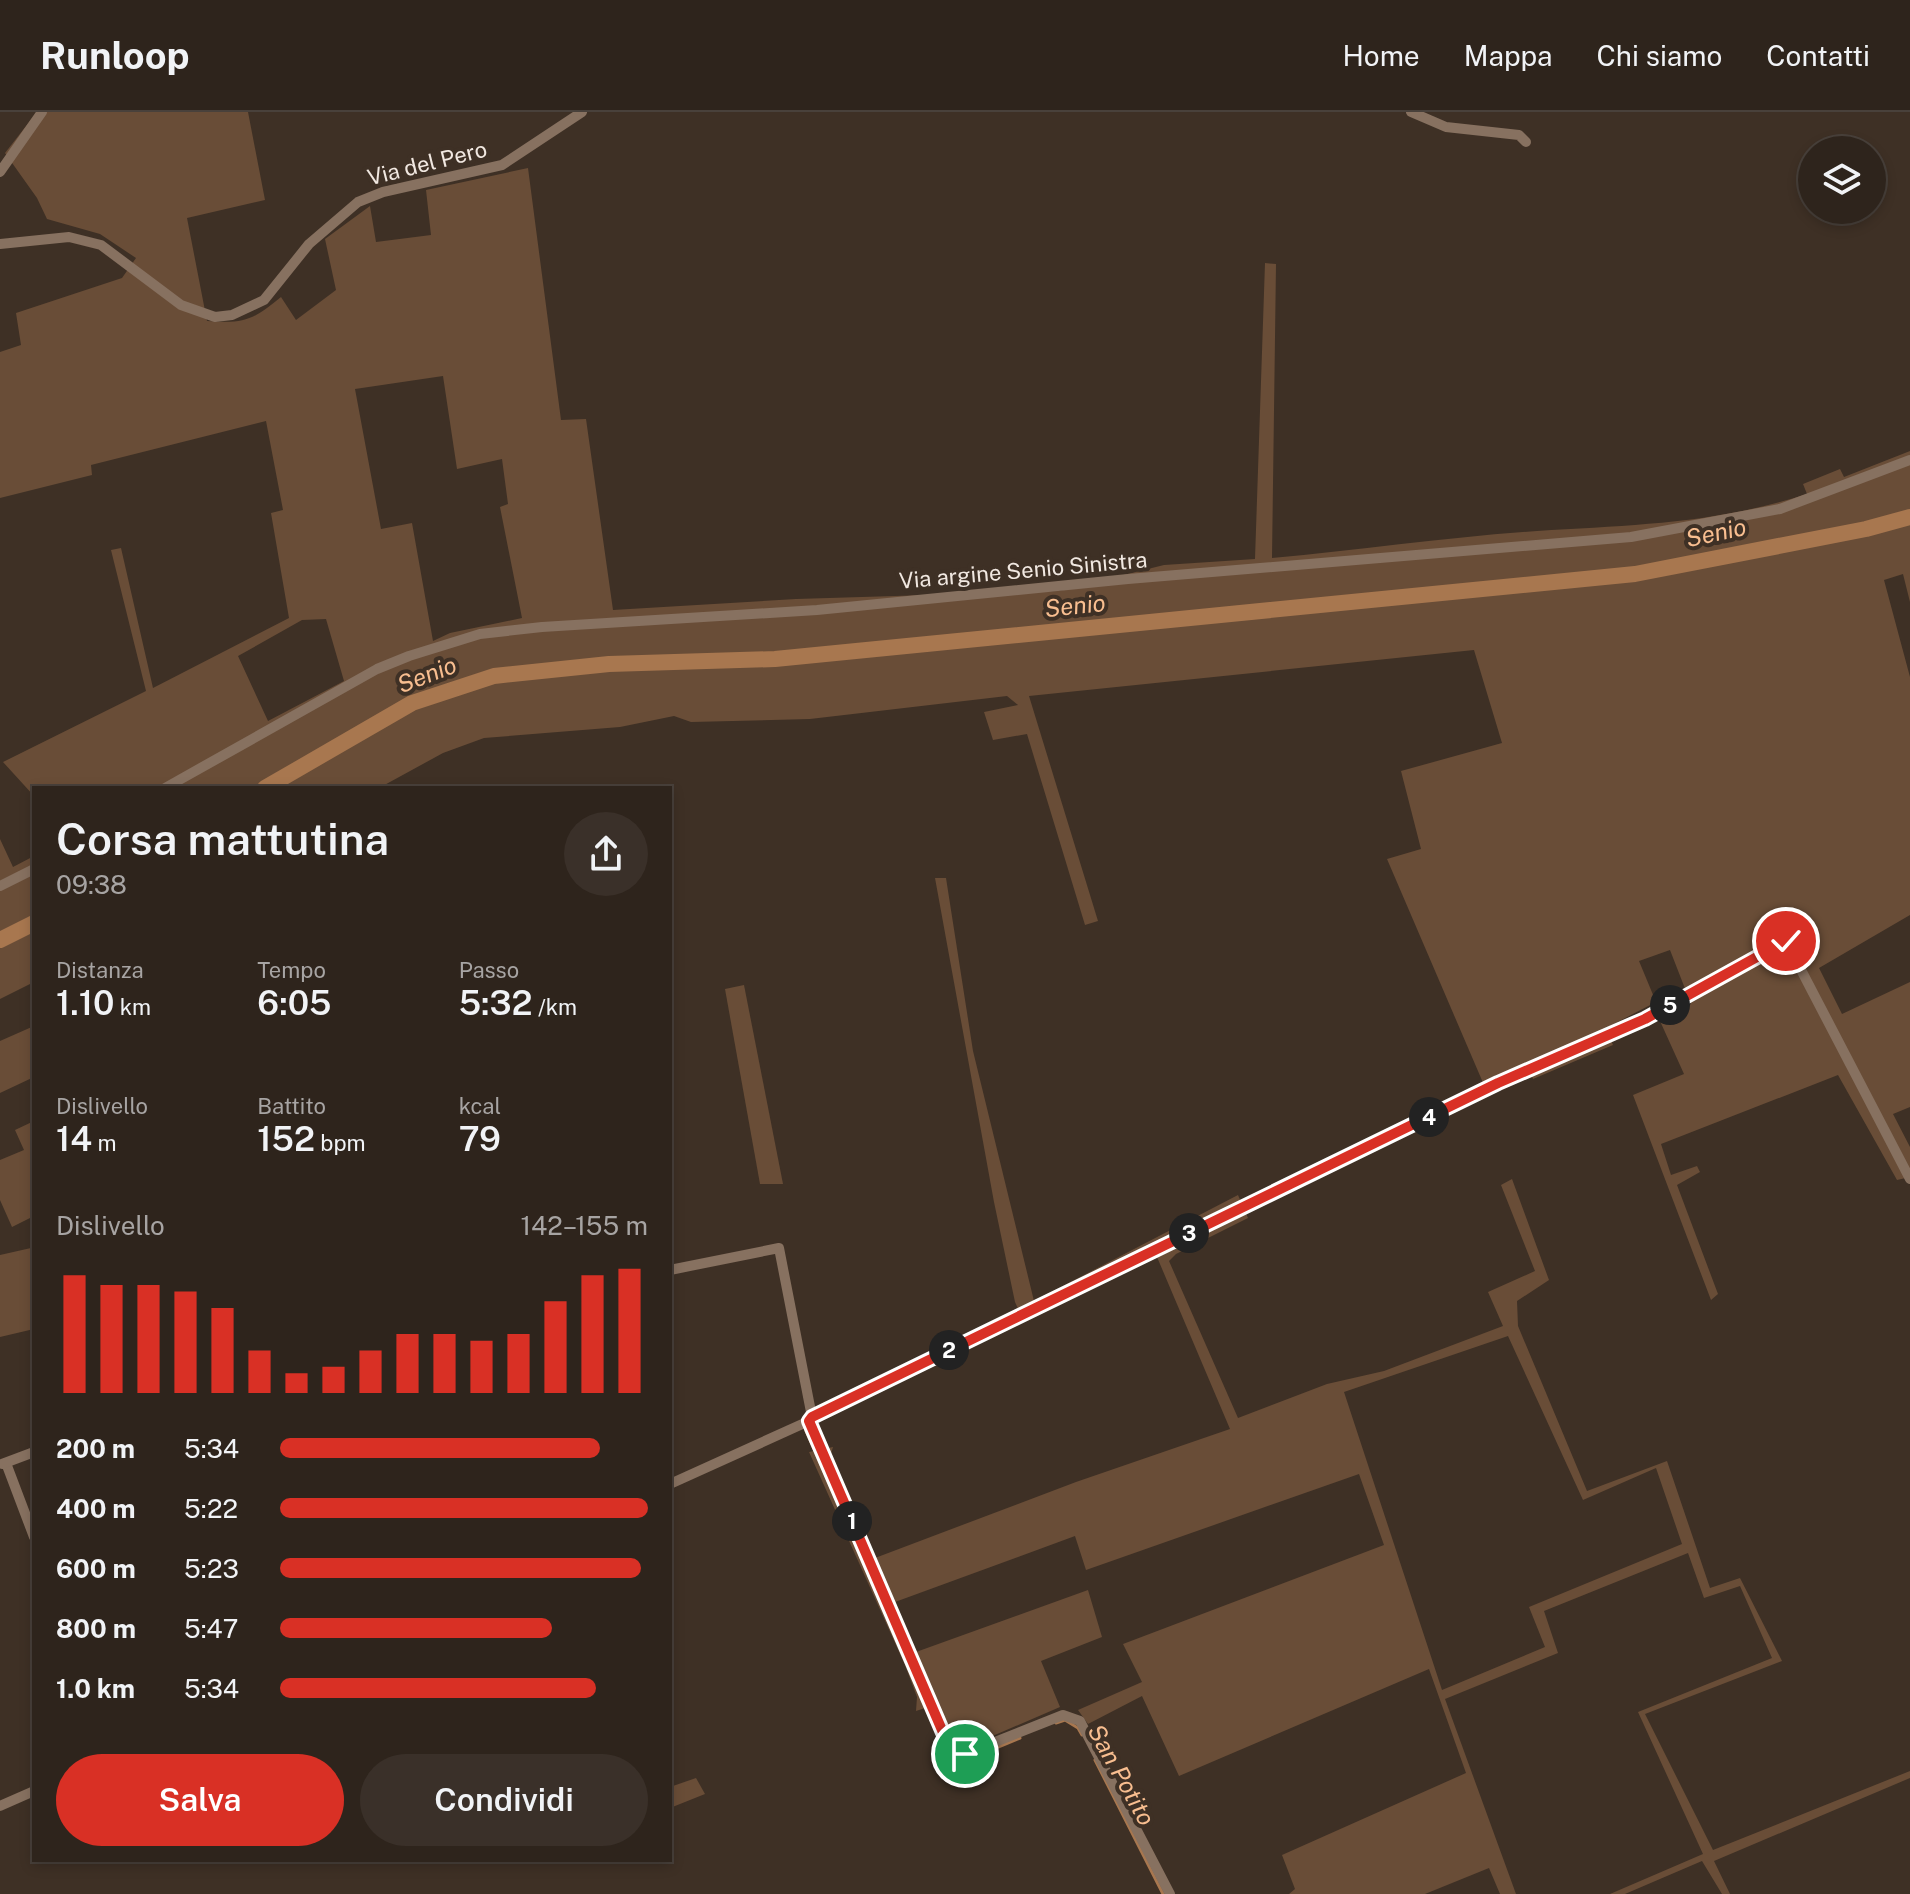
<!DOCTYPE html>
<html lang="it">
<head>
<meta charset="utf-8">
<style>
	body { margin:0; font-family:"Public Sans",sans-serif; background:#3a3029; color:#f1f3f6; height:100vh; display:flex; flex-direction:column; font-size:30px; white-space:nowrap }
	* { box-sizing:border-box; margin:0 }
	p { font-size:26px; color:#a7a4a3 }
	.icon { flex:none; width:44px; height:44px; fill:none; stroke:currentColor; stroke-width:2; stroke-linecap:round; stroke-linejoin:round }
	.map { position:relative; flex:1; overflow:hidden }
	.details { position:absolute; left:32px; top:674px; width:640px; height:1076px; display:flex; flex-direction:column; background:#2e241c; border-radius:0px; box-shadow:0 4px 12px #0003,0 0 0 2px #49413b }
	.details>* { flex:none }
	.tools { position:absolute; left:1798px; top:24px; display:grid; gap:16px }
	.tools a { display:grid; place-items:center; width:88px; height:88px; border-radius:50%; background:#2e241c; box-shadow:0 4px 12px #0003,0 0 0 2px #49413b; font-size:40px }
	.pin { position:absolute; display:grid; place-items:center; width:68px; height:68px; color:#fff; margin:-34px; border:4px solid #fff; border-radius:50%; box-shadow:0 2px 8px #0007 }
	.km { position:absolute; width:40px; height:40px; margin:-20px; border-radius:50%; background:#222; color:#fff; font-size:22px; line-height:40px; text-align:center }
	.round { display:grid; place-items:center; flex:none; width:84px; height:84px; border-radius:42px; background:#3a3029 }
	.summary { display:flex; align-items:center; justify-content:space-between; height:136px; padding:0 24px }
	h1 { font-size:44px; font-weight:600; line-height:60px }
	.metrics { display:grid; grid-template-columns:repeat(3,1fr); gap:12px; height:136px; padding:8px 24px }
	.metrics div { display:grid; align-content:center }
	.metrics b { font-size:34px; font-weight:600 }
	.metrics small { font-size:22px; font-weight:400 }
	.metrics p { font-size:22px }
	.chart { height:224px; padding:16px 24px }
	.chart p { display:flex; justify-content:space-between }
	.chart svg { width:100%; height:144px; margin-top:8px; stroke:#d93025; stroke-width:6 }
	.primary-button { display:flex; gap:16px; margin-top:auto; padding:16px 24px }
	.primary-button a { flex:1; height:92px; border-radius:48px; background:#d93025; color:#fff; font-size:32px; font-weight:600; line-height:92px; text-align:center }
	.primary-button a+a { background:#3a3029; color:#f1f3f6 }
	ul { padding:0 24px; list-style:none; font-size:26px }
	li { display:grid; grid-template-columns:128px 96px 1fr; align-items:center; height:60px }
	li i { height:20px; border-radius:10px; background:#d93025 }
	header { display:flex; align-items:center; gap:48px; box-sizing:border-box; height:112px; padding:0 40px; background:#2e241c; border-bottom:2px solid #49413b }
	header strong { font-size:38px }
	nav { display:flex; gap:44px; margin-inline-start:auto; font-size:28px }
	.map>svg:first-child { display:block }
	.green { fill:#694d37; fill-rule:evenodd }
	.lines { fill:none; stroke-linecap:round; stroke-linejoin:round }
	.stream { stroke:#a8774f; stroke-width:3 }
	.river { stroke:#a8774f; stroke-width:16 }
	.minor { stroke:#877160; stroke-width:10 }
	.route-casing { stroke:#fff; stroke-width:16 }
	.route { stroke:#d93025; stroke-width:10 }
	.labels { text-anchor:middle; stroke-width:8; stroke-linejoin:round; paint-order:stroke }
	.street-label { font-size:22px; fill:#f1e8e1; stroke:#3e3025 }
	.water-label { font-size:24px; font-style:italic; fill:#f8be90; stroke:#3e3025 }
</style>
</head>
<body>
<header>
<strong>Runloop</strong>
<nav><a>Home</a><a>Mappa</a><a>Chi siamo</a><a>Contatti</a></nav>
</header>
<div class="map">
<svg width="1910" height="1782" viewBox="0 0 1910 1782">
	<rect width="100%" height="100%" fill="#3e3025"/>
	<g class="green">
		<path d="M37,0h211l17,88 -78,18 20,103c38,3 46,-1 74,-24l15,23 40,-30 -11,-51 45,-33 6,36 55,-7 -5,-45 102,-22 33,252 25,-1 27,191 183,-11 263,-8 105,-26 91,-6 10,-296 11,1 -4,294c88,-8 177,-21 265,-27 96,-6 177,-7 270,-37l-4,-10 37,-15 4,8 66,-26v151l-7,-28 -19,6 26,97v238l-91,53 23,46 68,-32v125l-17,7 17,33v30l-13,3 -59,-105 -177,69 10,31 26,-9 3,6 -23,13 41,109 -7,6 -78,-205 51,-21 -24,-53 31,-17 -21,-54 -31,11 17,41 -50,26 7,17 -80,34 -6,-15 -43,21 -97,-226 34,-10 -20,-78 101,-28 -28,-93 -445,46 69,225 -13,4 -58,-191 -34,6 -9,-28 34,-7 -11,-9 -197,23 -119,3 -17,-6 -54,11 -136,11 -41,15 -64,35h-345v8l-31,-34 143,-71 -35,-141 10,-2 32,140 136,-70 -18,-105 12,-3 -17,-89 -175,44 1,10 -92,23v-146l21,-7 -5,-32 106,-35 14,-20 -36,-24 -53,-15 -10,-21 -32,-45zM443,264l14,93 45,-10 6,45 -8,3 22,111 -72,15 -17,8 -21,-118 -31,6 -26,-140zM326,507l18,62 -76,40 -30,-65 64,-36z"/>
		<path d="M0,727l13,28 21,-11v126l-34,17z"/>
		<path d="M935,766h11l27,173 61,250 204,-106 10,23 -72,36 -7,7 69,157 89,-34 57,-13 119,-45 -15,-34 47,-21 -34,-86 11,-6 37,101 -32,21 1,25 69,165 80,-30 43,127 30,-10 42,83 -137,53 68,136 197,-79v7l-196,83 16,33h-8l-20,-33 -77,33h-15l93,-40 -65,-142 134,-54 -32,-72 -36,12 -16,-45 -144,58 14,42 -113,46 71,195h-16l-11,-26 -64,26h-136l6,-5 -13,-34 184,-82 -37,-104 -250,107 -37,-80 -54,28 -10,-14 64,-28 -19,-38 261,-99 -25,-71 -273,96 -11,-34 -180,66 21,50 172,-62 14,47 -61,24 19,46 -93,40 -12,-6 -18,-37 -21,7 1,-14 -12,-32 -96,-213 24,-5 -3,10 45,101 201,-76 154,-53 -73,-172 -134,63 -8,-18 -21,-100zM1508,1224l75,164 73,-32 26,76 -153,63 16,40 -103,43 -98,-298z"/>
		<path d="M744,873l39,199h-23l-35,-195z"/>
		<path d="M34,914v51l-34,16v-52z"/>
		<path d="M34,1009v95l-22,11 -12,-27v-40l24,-10 -9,-20z"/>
		<path d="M31,1136l3,81 -34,8v-82z"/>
		<path d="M696,1666l9,16 -35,14v-21z"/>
	</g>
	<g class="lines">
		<g class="stream">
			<path d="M806,1319l79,179"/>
			<path d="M1056,1611l9,-3 13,8 4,7"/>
			<path d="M948,1640l2,5 12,5 58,-24"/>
			<path d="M1095,1648l68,134"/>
		</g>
		<g class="river">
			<path d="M265,676l147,-85 82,-27 115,-12 166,-5 860,-85 231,-45 44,-12"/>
			<path d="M0,828l34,-17"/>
		</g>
		<g class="minor">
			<path d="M1411,0l35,15 73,8 7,7"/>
			<path d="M0,60l42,-60"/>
			<path d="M0,132l69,-7 32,8 80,60 34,12 17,-2 32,-15 45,-56 49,-42 25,-10 119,-27 80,-53"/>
			<path d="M165,676l212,-119 32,-13 71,-22 62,-7 275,-17 311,-31 503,-42 149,-28 130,-49"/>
			<path d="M0,774l34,-17"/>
			<path d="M670,1158l109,-22 33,169"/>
			<path d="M809,1309l142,330 8,5 6,-2 98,-39 17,6 90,173"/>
			<path d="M6,1351l28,74"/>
			<path d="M2,1352l32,-12"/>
			<path d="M670,1372l139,-63 689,-338 147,-64 141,-78 124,238"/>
			<path d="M0,1694l34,-15"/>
		</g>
	</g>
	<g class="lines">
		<g class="route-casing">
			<path id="route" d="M965,1642l-6,2 -8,-5 -142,-330 3,-4 686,-334 147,-64 141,-78"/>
		</g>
		<use href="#route" class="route"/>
	</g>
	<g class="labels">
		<g class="street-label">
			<text transform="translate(427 51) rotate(-14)" y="8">Via del Pero</text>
			<text transform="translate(1023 458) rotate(-5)" y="8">Via argine Senio Sinistra</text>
		</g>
		<g class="water-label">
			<text transform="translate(1716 421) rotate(-12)" y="8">Senio</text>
			<text transform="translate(1075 494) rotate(-6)" y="8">Senio</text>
			<text transform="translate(427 563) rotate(-21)" y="8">Senio</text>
			<text transform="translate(1121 1663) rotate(61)" y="8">San Potito</text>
		</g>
	</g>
</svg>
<div class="tools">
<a><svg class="icon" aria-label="layers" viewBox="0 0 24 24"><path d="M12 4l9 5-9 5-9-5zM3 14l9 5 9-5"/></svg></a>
</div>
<div class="pin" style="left:965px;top:1642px;background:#1e9e55"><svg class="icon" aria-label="arrive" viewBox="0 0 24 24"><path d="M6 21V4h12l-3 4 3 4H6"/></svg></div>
<div class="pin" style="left:1786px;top:829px;background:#d93025"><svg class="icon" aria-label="check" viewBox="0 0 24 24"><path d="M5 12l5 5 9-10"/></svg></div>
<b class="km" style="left:852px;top:1409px">1</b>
<b class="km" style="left:949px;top:1238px">2</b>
<b class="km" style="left:1189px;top:1121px">3</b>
<b class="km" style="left:1429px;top:1005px">4</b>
<b class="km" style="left:1670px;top:893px">5</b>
<section class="details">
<div class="summary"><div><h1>Corsa mattutina</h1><p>09:38</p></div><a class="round"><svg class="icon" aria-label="share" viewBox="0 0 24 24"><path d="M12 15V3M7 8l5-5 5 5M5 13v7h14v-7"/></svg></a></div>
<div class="metrics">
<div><p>Distanza</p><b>1.10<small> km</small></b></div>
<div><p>Tempo</p><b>6:05</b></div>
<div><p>Passo</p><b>5:32<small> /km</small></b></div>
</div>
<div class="metrics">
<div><p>Dislivello</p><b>14<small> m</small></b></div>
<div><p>Battito</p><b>152<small> bpm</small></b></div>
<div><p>kcal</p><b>79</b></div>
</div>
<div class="chart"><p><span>Dislivello</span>142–155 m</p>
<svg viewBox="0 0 160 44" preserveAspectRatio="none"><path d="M5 44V8M15 44V11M25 44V11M35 44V13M45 44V18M55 44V31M65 44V38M75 44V36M85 44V31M95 44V26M105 44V26M115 44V28M125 44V26M135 44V16M145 44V8M155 44V6"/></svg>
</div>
<ul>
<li><b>200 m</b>5:34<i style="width:87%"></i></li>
<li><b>400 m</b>5:22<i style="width:100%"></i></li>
<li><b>600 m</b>5:23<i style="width:98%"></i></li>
<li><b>800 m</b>5:47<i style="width:74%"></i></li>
<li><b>1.0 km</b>5:34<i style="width:86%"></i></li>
</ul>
<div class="primary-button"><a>Salva</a><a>Condividi</a></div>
</section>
</div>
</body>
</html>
